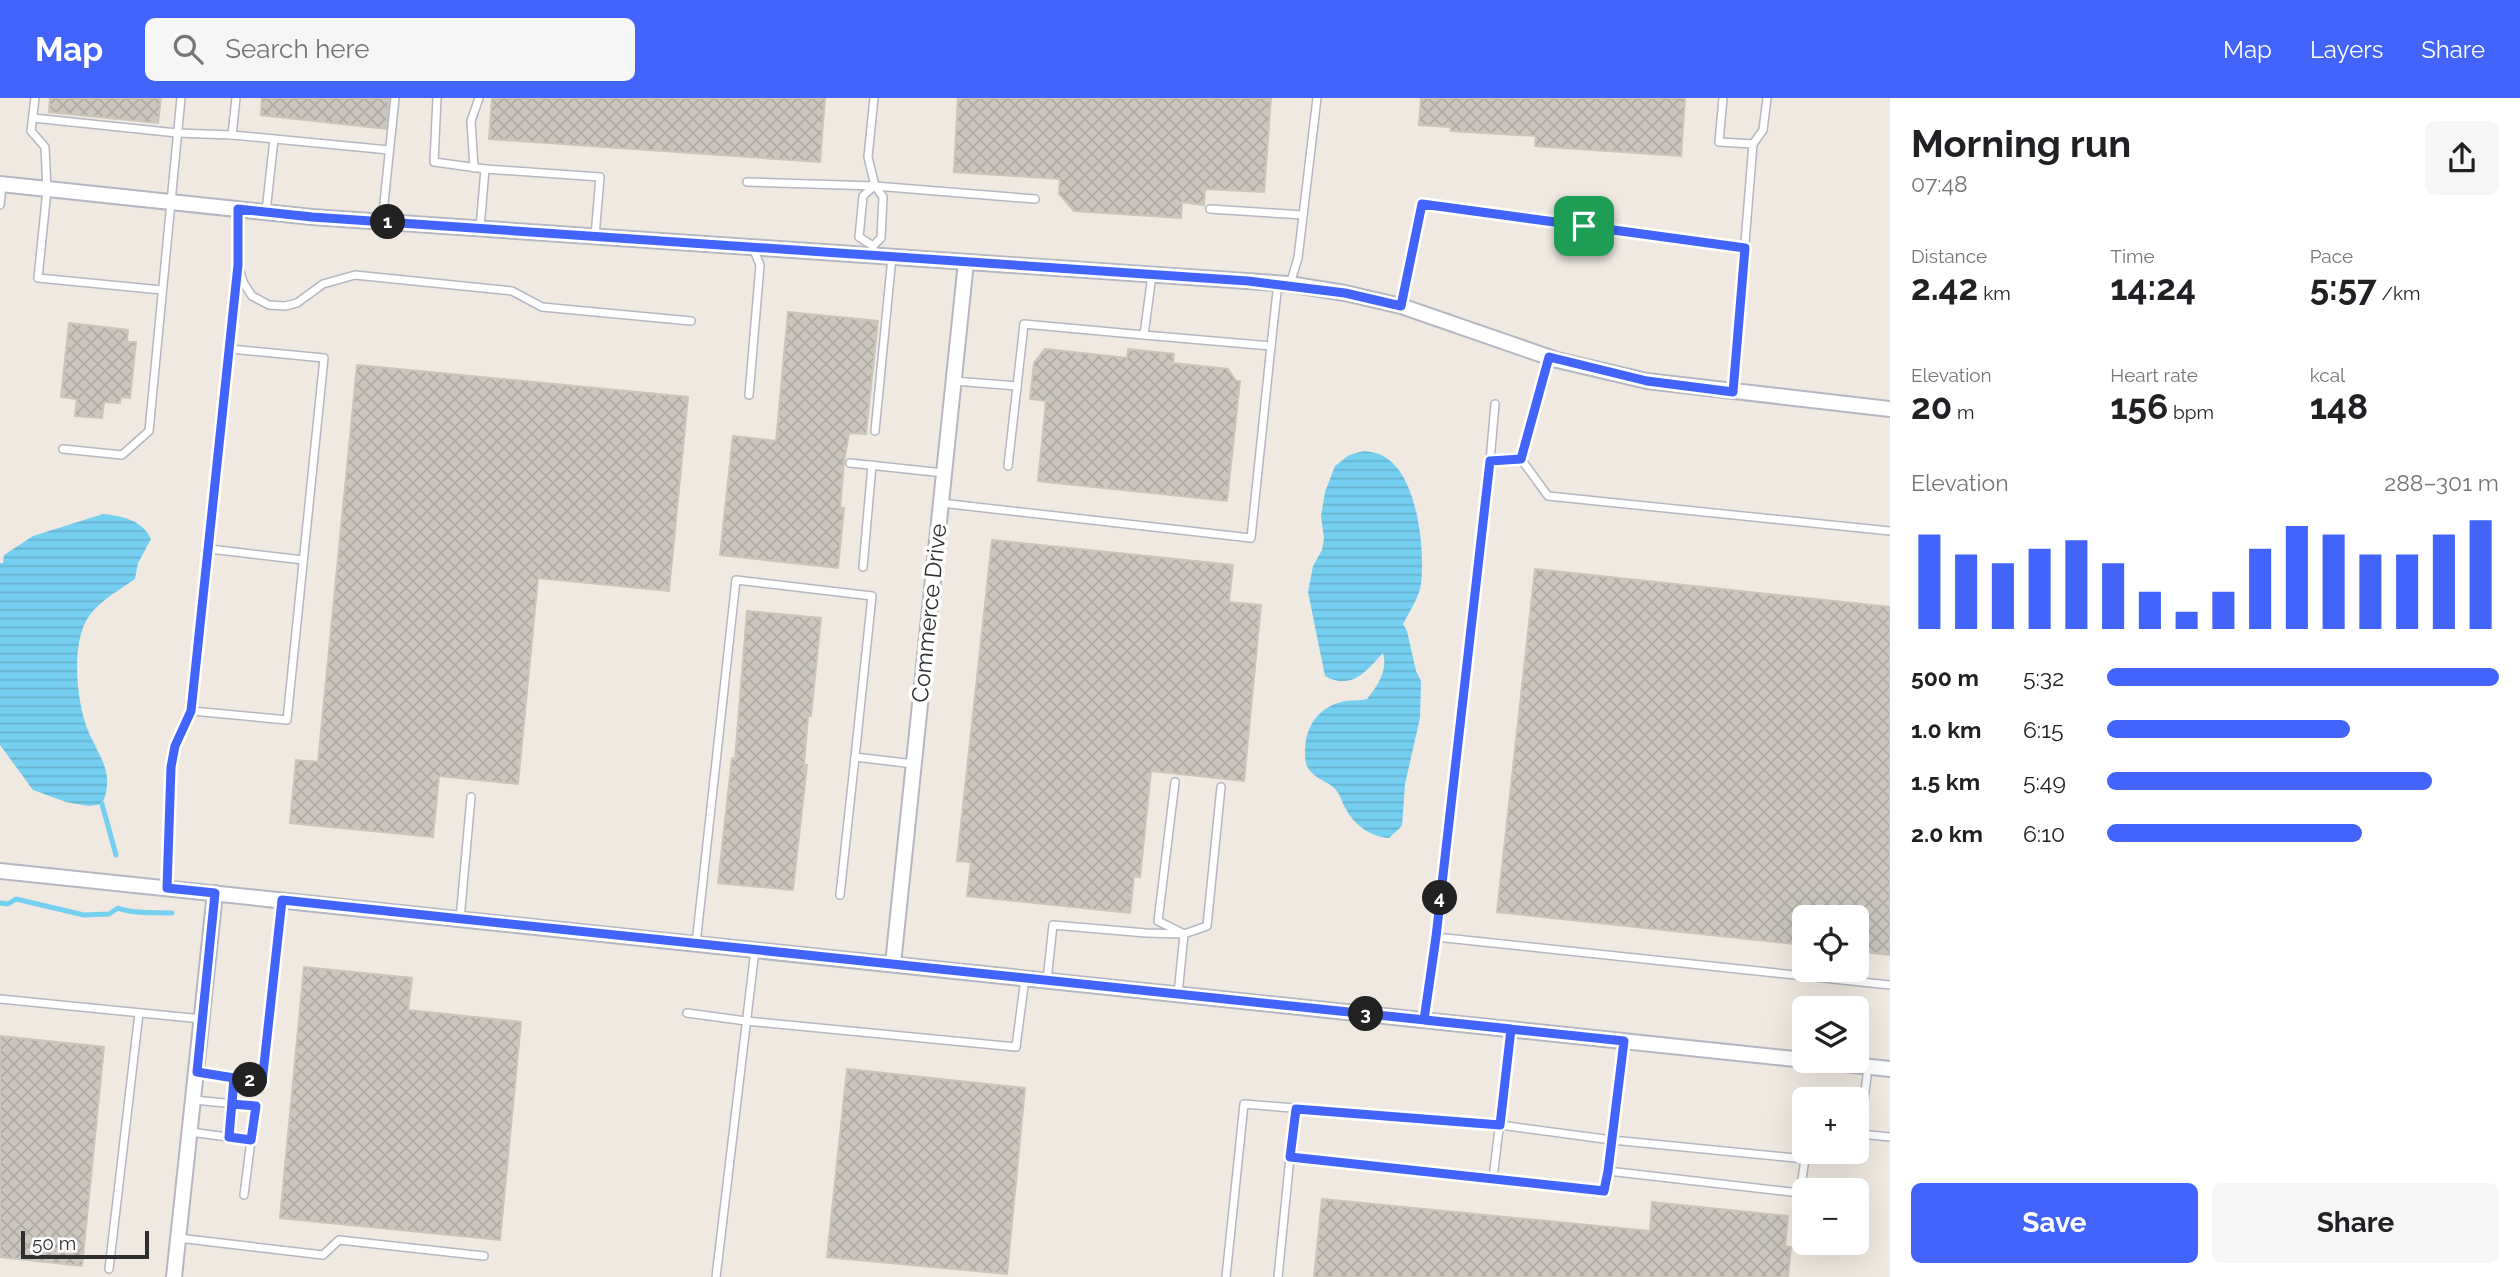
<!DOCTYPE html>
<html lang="en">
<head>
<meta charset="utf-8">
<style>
	body { margin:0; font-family:Raleway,sans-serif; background:#f6f6f6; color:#202124; height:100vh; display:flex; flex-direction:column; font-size:26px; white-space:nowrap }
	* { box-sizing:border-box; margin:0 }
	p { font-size:23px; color:#757577 }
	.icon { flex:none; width:38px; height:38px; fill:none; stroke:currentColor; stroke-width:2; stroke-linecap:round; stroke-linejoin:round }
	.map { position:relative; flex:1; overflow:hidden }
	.sheet { display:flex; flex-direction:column; background:#fff; width:630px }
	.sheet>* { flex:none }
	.fabs { position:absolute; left:1792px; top:807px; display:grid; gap:14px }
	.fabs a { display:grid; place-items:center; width:77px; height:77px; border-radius:10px; background:#fff; box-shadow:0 7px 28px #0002; font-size:35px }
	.scale { position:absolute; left:21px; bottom:18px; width:128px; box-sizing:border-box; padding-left:7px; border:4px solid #2e2e2e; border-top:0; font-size:19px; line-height:24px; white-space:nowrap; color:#2e2e2e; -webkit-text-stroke:5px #fff; paint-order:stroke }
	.pin { position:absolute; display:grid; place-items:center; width:60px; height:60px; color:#fff; margin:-30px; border-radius:14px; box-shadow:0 4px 10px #0006 }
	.km { position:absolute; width:35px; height:35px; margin:-18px; border-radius:50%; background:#222; color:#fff; font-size:19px; line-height:35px; text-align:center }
	.round { display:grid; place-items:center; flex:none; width:74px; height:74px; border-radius:10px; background:#f6f6f6 }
	.head { display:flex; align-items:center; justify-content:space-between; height:119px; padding:0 21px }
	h1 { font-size:38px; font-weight:700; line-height:52px }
	.stats { display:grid; grid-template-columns:repeat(3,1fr); gap:10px; height:119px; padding:7px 21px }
	.stats div { display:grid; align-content:center }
	.stats b { font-size:35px; font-weight:700 }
	.stats small { font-size:19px; font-weight:400 }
	.stats p { font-size:19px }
	.chart { height:196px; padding:14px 21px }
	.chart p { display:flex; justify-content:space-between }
	.chart svg { width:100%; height:126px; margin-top:7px; stroke:#4264fb; stroke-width:6 }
	.action { display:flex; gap:14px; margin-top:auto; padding:14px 21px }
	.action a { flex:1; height:80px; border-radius:10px; background:#4264fb; color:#fff; font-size:28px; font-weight:700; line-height:80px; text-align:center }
	.action a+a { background:#f6f6f6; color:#202124 }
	ul { padding:0 21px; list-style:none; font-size:23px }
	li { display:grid; grid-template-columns:112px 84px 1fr; align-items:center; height:52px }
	li i { height:18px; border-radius:9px; background:#4264fb }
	header { display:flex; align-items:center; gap:42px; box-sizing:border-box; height:98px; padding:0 35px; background:#4264fb; color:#fff }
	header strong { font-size:33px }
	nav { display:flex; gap:38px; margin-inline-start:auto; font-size:24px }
	.search { width:490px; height:63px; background:#f6f6f6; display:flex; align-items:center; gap:18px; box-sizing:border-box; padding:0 24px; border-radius:10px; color:#757577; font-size:26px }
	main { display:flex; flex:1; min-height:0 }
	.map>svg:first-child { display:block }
	.water { fill:url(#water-rules) }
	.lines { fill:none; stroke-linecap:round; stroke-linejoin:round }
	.stream { stroke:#75cff0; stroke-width:5 }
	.building { fill:url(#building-cross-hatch); stroke:#cbc5ba; stroke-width:2 }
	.service-casing { stroke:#b4b7c1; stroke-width:10 }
	.minor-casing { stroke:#b4b7c1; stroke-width:18 }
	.service { stroke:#fff; stroke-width:7 }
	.minor { stroke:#fff; stroke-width:14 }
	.route-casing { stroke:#fff; stroke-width:14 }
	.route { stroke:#4264fb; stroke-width:9 }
	.labels { text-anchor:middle; stroke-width:7; stroke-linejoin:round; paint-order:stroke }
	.street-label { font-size:23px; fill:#2e2e2e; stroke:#fff }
</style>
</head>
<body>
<header>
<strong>Map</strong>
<div class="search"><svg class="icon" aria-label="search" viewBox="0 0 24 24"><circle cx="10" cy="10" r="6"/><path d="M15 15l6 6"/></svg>Search here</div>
<nav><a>Map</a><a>Layers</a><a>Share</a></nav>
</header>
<main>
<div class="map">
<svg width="1890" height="1179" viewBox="0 0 1890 1179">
	<defs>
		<pattern id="water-rules" width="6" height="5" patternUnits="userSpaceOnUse" patternTransform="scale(1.75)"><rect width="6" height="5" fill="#75cff0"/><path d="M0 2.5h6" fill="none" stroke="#66b2ce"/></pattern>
		<pattern id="building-cross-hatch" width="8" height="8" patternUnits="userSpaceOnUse" patternTransform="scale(1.75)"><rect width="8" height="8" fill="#cbc7bf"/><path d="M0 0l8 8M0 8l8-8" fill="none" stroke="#afaba4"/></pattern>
	</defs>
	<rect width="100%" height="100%" fill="#efe9e1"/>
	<g class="water">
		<path d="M1364,353c7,1 15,2 21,6 33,20 40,92 36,127 -2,13 -11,27 -18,40l4,7 9,40 5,10 -1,37 -15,66 -3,42 -13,12c-18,-1 -35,-13 -43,-29 -4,-6 -5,-13 -10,-19 -7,-9 -23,-11 -29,-24 -3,-7 -2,-18 -1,-26 4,-21 18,-35 40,-39 7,-1 14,0 21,-2 11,-14 21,-28 16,-46 -17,18 -31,38 -58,23l-17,-84 5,-26 9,-16 2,-12 -3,-22 4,-24 10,-26 14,-11z"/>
		<path d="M103,416c19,2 39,6 48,25l-13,24 -3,16c-17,12 -39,24 -49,42 -15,28 -9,85 3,112 12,27 26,41 13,71l-13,2 -23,-4 -33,-12 -33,-45v-182h3l1,-8 29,-19z"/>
	</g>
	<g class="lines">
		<g class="stream">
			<path d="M102,706l14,51"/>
			<path d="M0,805l8,1 8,-5 68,16 25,-1 9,-6c13,6 38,4 54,5"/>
		</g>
	</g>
	<g class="building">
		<path d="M50,0h111l-3,25 -109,-11z"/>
		<path d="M262,0h127l-3,31 -125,-14z"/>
		<path d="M492,0h333l-5,64 -331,-23z"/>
		<path d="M958,0h313l-7,94 -59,-3 -1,16 -22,-3 -1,16 -107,-7 -15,-17 1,-15 -106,-7z"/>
		<path d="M1421,0h264l-4,58 -146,-10 1,-10 -85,-5v-4l-32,-2z"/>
		<path d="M788,214l90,9 -12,113 -17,-1 -5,29 -4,46h4l-6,60 -118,-13 13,-119 43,5z"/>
		<path d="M69,225l59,7 -1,12h9l-6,56 -9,-1 -1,6 -16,-1 -2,16 -27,-2 2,-17 -16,-2z"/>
		<path d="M1045,251l82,9 1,-9 46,5 -1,9 55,6 8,12h4l-13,120 -189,-20 8,-80 -16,-2 4,-36z"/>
		<path d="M357,267l331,32 -19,194 -131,-13 -20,206 -79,-8 -6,61 -143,-14 6,-63 22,2z"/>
		<path d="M992,442l241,25 -4,37 32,3 -17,176 -93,-10 -11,106 -6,-1 -4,37 -163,-17 4,-34 -14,-1z"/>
		<path d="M1535,471l355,38v348l-33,-4v-34h-53v28l-307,-33z"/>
		<path d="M747,513l74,7 -10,98h-3l-4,49h3l-14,125 -75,-7 14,-125 3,1z"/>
		<path d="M304,869l108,11 -4,32 113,12 -21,218 -220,-22z"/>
		<path d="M0,938l104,11 -22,219 -82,-9z"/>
		<path d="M847,971l178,19 -18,186 -180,-17z"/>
		<path d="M1322,1101l328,32 2,-29 136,14 -3,30 6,1 -3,30h-474z"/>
	</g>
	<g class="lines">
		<g class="service-casing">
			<g id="service">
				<path d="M35,0l-4,33 14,16 2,43 -9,88 124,12"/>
				<path d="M236,0l-4,37 157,15"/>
				<path d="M437,0l-3,64 51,7"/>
				<path d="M1723,0l-4,44 34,2 -20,247"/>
				<path d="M33,20l144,15 55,2"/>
				<path d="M1753,46l10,-14 4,-32"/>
				<path d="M474,70l-3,-47 8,-23"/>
				<path d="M747,84l128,4 160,13"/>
				<path d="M0,107l2,-20"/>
				<path d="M1210,111l93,6"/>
				<path d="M266,114l8,-73"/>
				<path d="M382,124l13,-124"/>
				<path d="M480,130l5,-59 115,8 -5,59"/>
				<path d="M873,148l-14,-9 4,-41 11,-10"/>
				<path d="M873,157v-9l8,-8 2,-41 -8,-11 -7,-29 6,-59"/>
				<path d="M240,173l3,11 9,14 17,9 16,1 12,-3 26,-19 32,-9 157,16 30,16 149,14"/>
				<path d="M1152,177l-8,60 127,11 7,-63"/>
				<path d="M1290,186l8,-26 19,-160"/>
				<path d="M1401,208l21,-102 323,44"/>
				<path d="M230,251l94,9 -37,362 -95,-9 46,-446v-56"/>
				<path d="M1549,259l-28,102 27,37 342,35"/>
				<path d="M954,283l63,5"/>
				<path d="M749,297l11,-130 -7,-17"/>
				<path d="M875,333l17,-174"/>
				<path d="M63,351l59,6 27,-24 32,-333"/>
				<path d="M1490,363l5,-57"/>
				<path d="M850,365l94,10"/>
				<path d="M1008,368l16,-142 120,11"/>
				<path d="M941,405l310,35 20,-192"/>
				<path d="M210,451l93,11"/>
				<path d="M863,469l9,-102"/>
				<path d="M168,790l3,-121 4,-21 17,-35"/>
				<path d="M840,797l15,-138"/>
				<path d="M460,821l11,-122"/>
				<path d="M1436,839l454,48"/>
				<path d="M696,846l40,-364 136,16 -17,161 59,7"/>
				<path d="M1047,882l6,-55 93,8 38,1 -26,-13 17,-139"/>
				<path d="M1178,896l6,-60 23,-8 14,-139"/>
				<path d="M0,901l202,20"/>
				<path d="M687,915l59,8 270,26 9,-69"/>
				<path d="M1424,922l12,-83 54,-476 31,-2"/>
				<path d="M1868,969l-8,67 30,3"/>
				<path d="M197,974l65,11 20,-182"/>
				<path d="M194,1002l62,6 -5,34"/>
				<path d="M190,1034l61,8 -7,55"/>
				<path d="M229,1039l5,-59"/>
				<path d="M1290,1059l6,-48"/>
				<path d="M1493,1080l111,13 4,-20 16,-130"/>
				<path d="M178,1140l145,17 16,-15 145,16"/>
				<path d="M109,1171l30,-256"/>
				<path d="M716,1179l39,-327"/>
				<path d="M1226,1179l18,-173 256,21 112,15 193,19 -5,34 -192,-22"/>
				<path d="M1278,1179l12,-120 203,21 18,-148"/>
			</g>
		</g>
		<g class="minor-casing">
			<g id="minor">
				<path d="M0,86l312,33 977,67 56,9 56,13 156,54 90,21 243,28"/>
				<path d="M0,773l1804,189"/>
				<path d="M893,866l73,-702"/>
				<path d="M1809,962l81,9"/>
				<path d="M174,1179l41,-384"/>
			</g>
		</g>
		<use href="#service" class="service"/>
		<use href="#minor" class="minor"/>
	</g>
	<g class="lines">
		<g class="route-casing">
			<path id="route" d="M1584,128l-162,-22 -21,102 -56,-13 -97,-12 -936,-64 -74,-8v56l-47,446 -16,35 -4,21 -4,121 48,5 -18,179 37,6 -5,59 22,3 5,-34 -24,-2 2,-26 28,5 20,-183 1229,129 -11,96 -204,-16 -6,48 314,34 4,-20 16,-130 -200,-21 12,-83 54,-476 31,-2 28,-102 98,24 86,11 12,-144 -161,-22"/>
		</g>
		<use href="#route" class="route"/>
	</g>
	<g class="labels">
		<g class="street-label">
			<text transform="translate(929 515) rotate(-84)" y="8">Commerce Drive</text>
		</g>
	</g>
</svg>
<div class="fabs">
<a><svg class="icon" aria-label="locate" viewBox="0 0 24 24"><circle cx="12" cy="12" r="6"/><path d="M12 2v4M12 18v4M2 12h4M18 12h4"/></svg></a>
<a><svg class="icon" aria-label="layers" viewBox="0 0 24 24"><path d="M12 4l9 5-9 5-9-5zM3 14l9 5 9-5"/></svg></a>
<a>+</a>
<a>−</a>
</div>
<div class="scale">50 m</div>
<div class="pin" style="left:1584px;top:128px;background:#1e9e55"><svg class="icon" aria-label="arrive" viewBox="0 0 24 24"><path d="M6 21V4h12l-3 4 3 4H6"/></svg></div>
<b class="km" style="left:388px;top:124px">1</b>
<b class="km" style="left:250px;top:982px">2</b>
<b class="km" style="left:1366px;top:916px">3</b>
<b class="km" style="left:1440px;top:800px">4</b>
</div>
<section class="sheet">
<div class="head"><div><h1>Morning run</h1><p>07:48</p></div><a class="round"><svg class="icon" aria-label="share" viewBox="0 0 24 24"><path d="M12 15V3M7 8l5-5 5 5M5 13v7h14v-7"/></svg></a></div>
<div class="stats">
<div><p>Distance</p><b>2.42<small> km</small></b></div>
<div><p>Time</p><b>14:24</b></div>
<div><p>Pace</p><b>5:57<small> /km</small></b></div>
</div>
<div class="stats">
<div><p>Elevation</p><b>20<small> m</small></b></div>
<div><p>Heart rate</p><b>156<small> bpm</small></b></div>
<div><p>kcal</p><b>148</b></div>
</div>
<div class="chart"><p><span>Elevation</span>288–301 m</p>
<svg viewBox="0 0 160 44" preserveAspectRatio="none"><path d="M5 44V11M15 44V18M25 44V21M35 44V16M45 44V13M55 44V21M65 44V31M75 44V38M85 44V31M95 44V16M105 44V8M115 44V11M125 44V18M135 44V18M145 44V11M155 44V6"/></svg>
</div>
<ul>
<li><b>500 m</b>5:32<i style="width:100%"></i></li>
<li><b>1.0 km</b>6:15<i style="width:62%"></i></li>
<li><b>1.5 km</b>5:49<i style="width:83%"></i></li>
<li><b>2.0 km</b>6:10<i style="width:65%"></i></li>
</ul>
<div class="action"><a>Save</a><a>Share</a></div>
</section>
</main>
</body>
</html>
